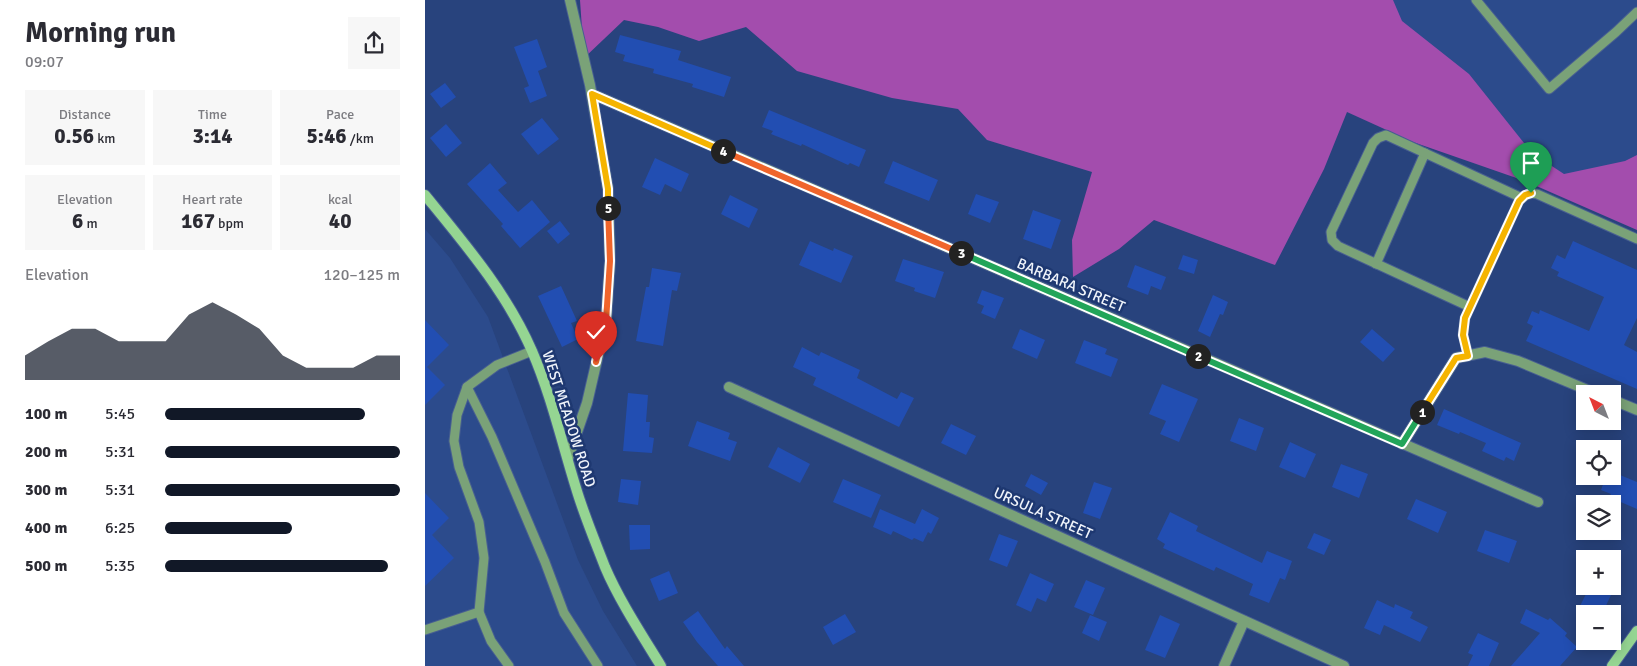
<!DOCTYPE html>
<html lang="en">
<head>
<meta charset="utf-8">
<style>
	body { margin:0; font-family:Signika,sans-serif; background:#f7f7f7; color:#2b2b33; height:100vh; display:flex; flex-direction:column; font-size:19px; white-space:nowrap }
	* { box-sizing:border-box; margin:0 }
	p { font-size:16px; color:#7c7c81 }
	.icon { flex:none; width:28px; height:28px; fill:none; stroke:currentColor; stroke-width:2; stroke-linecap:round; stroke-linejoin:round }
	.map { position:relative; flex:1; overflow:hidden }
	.details { display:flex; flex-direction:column; background:#fff; width:425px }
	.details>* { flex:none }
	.needle { width:32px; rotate:318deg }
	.buttons { position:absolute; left:1151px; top:385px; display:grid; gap:10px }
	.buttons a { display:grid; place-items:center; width:45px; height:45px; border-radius:0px; background:#fff; box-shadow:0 2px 12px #0003; font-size:25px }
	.pin { position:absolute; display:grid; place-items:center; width:42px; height:42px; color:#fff; margin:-51px -21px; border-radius:50% 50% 50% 0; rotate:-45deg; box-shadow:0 0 5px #0007 }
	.pin .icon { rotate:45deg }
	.km { position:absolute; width:25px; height:25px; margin:-12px; border-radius:50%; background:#222; color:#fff; font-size:14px; line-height:25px; text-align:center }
	.round { display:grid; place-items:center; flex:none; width:52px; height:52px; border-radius:0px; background:#f7f7f7 }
	.headline { display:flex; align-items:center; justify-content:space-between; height:85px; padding:0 25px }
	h1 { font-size:28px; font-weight:700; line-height:38px }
	.figures { display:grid; grid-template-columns:repeat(3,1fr); gap:8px; height:85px; padding:5px 25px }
	.figures div { display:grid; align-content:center; border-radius:0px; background:#f7f7f7; text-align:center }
	.figures b { font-size:21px; font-weight:700 }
	.figures small { font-size:14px; font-weight:400 }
	.figures p { font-size:14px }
	.chart { height:140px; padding:10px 25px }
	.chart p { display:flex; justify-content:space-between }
	.chart svg { width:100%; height:90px; margin-top:5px; fill:#111827; opacity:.7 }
	ul { padding:0 25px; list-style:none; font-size:16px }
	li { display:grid; grid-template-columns:80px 60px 1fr; align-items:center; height:38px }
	li i { height:12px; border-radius:6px; background:#111827 }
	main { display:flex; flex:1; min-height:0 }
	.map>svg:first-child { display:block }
	.built { fill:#2c4b8c }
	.forest { fill:#a34dad }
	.building { fill:#224eb2 }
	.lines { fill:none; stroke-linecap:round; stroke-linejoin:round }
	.lane-casing { stroke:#485f91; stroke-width:11 }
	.street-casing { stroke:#485f91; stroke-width:12 }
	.secondary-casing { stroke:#485f91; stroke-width:12 }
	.lane { stroke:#7aa278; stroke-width:9 }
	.street { stroke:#7aa278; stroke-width:10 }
	.secondary { stroke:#95d592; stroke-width:10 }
	.split-1-casing { stroke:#fff; stroke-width:10 }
	.split-2-casing { stroke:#fff; stroke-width:10 }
	.split-3-casing { stroke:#fff; stroke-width:10 }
	.split-4-casing { stroke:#fff; stroke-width:10 }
	.split-5-casing { stroke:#fff; stroke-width:10 }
	.split-6-casing { stroke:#fff; stroke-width:10 }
	.split-1 { stroke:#f5b400; stroke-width:6 }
	.split-2 { stroke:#22a559; stroke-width:6 }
	.split-3 { stroke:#22a559; stroke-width:6 }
	.split-4 { stroke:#f0652b; stroke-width:6 }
	.split-5 { stroke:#f5b400; stroke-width:6 }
	.split-6 { stroke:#f0652b; stroke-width:6 }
	.labels { text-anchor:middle; stroke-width:5; stroke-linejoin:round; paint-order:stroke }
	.street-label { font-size:15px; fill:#f0f4fb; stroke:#1e3871 }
</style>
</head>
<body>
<main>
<section class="details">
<div class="headline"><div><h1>Morning run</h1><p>09:07</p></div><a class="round"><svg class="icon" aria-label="share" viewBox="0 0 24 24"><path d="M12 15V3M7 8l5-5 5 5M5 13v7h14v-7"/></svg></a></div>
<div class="figures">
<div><p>Distance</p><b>0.56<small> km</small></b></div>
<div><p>Time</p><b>3:14</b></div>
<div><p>Pace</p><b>5:46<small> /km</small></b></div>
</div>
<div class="figures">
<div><p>Elevation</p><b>6<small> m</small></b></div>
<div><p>Heart rate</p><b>167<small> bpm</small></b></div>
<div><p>kcal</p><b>40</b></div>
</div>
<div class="chart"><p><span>Elevation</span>120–125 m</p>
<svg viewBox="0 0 160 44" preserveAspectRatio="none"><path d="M0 44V32L10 25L20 19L30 19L40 25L50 25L60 25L70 12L80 6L90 12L100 19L110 32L120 38L130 38L140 38L150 32L160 32V44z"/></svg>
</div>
<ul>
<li><b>100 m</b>5:45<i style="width:85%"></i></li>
<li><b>200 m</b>5:31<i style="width:100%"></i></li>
<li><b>300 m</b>5:31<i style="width:100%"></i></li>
<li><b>400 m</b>6:25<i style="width:54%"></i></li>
<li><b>500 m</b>5:35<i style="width:95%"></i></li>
</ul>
</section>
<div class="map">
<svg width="1212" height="666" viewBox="0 0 1212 666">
	<rect width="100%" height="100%" fill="#28437d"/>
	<g class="built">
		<path d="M824,0h388v225z"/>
		<path d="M0,229l25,29 38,59 90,243 25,51 34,55h-212z"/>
	</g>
	<path class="forest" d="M155,0h813l9,21 67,53 63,79 32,21 61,-13 12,-6v75l-112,-49 -112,-39 -66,-30 -23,57 -49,96 -121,-45 -35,29 -46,28 -1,-37 20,-68 -105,-32 -29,-31 -66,-11 -95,-27 -51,-44 -47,14 -41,-14 -34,-7 -40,38z"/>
	<g class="building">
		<path d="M195,35l61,16 -3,9 53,17 -7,20 -32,-10 1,-3 -40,-11 1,-4 -31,-8 2,-6 -10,-3z"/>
		<path d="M112,39l10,28 -9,4 9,25 -17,7 -6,-15 5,-2 -15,-39z"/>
		<path d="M20,83l11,14 -15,11 -11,-14z"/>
		<path d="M344,110l97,40 -7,17 -9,-4 -2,2 -46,-21 -1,2 -30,-12 2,-3 -11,-4z"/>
		<path d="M117,118l17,21 -21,16 -17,-21z"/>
		<path d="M21,124l16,19 -16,14 -16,-19z"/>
		<path d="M230,158l34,16 -8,18 -16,-8 -5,11 -18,-8z"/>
		<path d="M468,161l45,19 -9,21 -45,-18z"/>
		<path d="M65,163l17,20 -9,7 20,22 14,-12 18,22 -30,26 -19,-22 2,-2 -36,-40z"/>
		<path d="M551,194l23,8 -9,21 -22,-9z"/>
		<path d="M305,195l28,14 -9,19 -28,-14z"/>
		<path d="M608,210l28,10 -10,29 -28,-10z"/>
		<path d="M135,221l10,13 -12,10 -11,-13z"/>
		<path d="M385,241l23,10 1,-3 19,8 -12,27 -42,-18z"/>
		<path d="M1148,241l64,29v48l-13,27 13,7v37l-111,-48 7,-15 -6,-3 5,-12 7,3 1,-4 49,21 15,-34 -47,-21 2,-4 -8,-4 6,-13 8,4z"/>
		<path d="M758,255l15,5 -4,14 -16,-5z"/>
		<path d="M478,259l41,13 -9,26 -21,-7 1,-3 -20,-7z"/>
		<path d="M710,265l31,12 -5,13 -10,-4 -3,9 -21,-8z"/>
		<path d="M227,268l29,5 -4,18 -5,-1 -9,56 -27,-5 10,-54h3z"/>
		<path d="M136,286l16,35 -6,2 7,16 -16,8 -24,-51z"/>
		<path d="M557,290l22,8 -9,21 -14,-6 3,-7 -7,-3z"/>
		<path d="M788,295l15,7 -5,13 -3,-1 -10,23 -12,-6z"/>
		<path d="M0,320l24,25 -22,22 18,18 -20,20z"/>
		<path d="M595,329l25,11 -8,19 -25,-11z"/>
		<path d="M947,329l23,20 -12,13 -23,-20z"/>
		<path d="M659,340l23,9 -2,5 13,5 -7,18 -36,-14z"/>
		<path d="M377,347l17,9 2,-4 39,18 -3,8 40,21 4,-7 13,6 -15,29 -86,-42 3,-7 -23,-11z"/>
		<path d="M737,384l36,15 -19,43 -19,-8 6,-13 -17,-7z"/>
		<path d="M203,393l20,2 -2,27h4l-1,15 5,1 -2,15 -29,-2z"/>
		<path d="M1019,409l77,34 -7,18 -8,-4 -2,4 -22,-10 4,-8 -26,-11 -1,2 -22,-9z"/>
		<path d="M814,418l25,10 -8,23 -26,-10z"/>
		<path d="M272,421l33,12 -2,6 9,3 -7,19 -42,-15z"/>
		<path d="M526,424l25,12 -10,19 -25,-12z"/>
		<path d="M865,442l26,12 -11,24 -26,-11z"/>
		<path d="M353,447l32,17 -10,19 -32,-16z"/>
		<path d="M916,464l27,10 -9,24 -27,-11z"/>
		<path d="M606,474l17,9 -7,12 -16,-9z"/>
		<path d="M1195,475l17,7v27l-28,-12 2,-3 -10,-4 5,-14 11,5z"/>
		<path d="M196,479l20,2 -3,24 -20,-3z"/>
		<path d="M418,479l38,16 -10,23 -38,-16z"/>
		<path d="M669,482l18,6 -12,31 -17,-6z"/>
		<path d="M0,493l24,25 -17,17 22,23 -29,28z"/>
		<path d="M991,499l31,13 -9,21 -31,-14z"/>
		<path d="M455,509l35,15 7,-15 17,9 -8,16 -3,-2 -5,10 -9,-4 -2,2 -19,-9 -2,4 -18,-8z"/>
		<path d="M745,512l28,14 -2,5 66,32 5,-12 25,10 -7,19 -5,-2 -11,25 -20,-8 4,-11 -37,-17 -2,4 -51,-23 2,-4 -8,-5z"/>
		<path d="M204,525h21v24l-20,1z"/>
		<path d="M1060,530l32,11 -8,22 -32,-12z"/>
		<path d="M889,533l17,7 -7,15 -17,-7z"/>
		<path d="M574,534l19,7 -11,26 -18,-7z"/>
		<path d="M244,571l9,22 -19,8 -9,-22z"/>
		<path d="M605,573l24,11 -8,18 -9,-4 -6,14 -15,-7z"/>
		<path d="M661,580l19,8 -12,27 -19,-8z"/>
		<path d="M1165,586h3l18,9 -9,19h-26z"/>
		<path d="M952,600l17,8 1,-4 18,8 -3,6 18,9 -8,15 -36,-17 -4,10 -16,-7z"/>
		<path d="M1101,609l22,11 2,-2 17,15 -2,3 12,11 -17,19h-49l29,-33 -20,-10z"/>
		<path d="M273,611l27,38 2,-3 17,20h-26l-21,-24 -14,-20z"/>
		<path d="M420,614l11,18 -23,13 -10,-18z"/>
		<path d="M665,615l17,7 -8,19 -17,-8z"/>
		<path d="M735,615l20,9 -15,34 -20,-8z"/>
		<path d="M1053,633l21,10 -10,23h-21l5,-11 -5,-2z"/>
	</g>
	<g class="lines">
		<g class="lane-casing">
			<g id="lane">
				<path d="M1051,0l73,89 67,-57 21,-20"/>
				<path d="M951,264l49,-111"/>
				<path d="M1045,307l-132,-61 -6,-6 -1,-8 42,-89 5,-5 8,-3 136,63"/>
				<path d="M1043,355l-5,-20 2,-17 54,-117c6,-6 10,-9 18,-7l100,45"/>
				<path d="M42,387l25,50 53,125 19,51 34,53"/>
				<path d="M0,630l54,-18"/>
				<path d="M84,666l-18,-25 -12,-29 5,-54 -5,-36 -20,-55 -5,-26 3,-26 10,-28 30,-22 35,-14"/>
			</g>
		</g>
		<g class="street-casing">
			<g id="street">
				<path d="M167,94l946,408"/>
				<path d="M304,387l615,279"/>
				<path d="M1188,400l24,10"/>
				<path d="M977,444l54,-86 29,-6 33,9 79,33"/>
				<path d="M143,458l19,-55 19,-82 4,-60 -2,-72 -18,-104 -20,-85"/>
				<path d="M799,666l20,-45"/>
			</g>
		</g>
		<g class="secondary-casing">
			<g id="secondary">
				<path d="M0,195c40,49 82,98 107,156 19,44 30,92 44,137 8,27 19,53 29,79 14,33 37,68 56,99"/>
				<path d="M1187,666l25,-35"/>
			</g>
		</g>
		<use href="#lane" class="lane"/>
		<use href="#street" class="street"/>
		<use href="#secondary" class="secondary"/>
	</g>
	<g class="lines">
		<g class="split-1-casing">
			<path id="split-1" d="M997,412l34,-54 12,-2 -5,-21 2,-17 54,-117 6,-6 6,-2"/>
		</g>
		<g class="split-2-casing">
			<path id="split-2" d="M773,356l204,88 20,-32"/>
		</g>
		<g class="split-3-casing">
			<path id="split-3" d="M536,253l237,103"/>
		</g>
		<g class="split-4-casing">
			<path id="split-4" d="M298,151l238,102"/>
		</g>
		<g class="split-5-casing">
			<path id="split-5" d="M183,208v-19l-16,-95 131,57"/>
		</g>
		<g class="split-6-casing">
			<path id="split-6" d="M171,362l10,-41 4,-60 -2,-53"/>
		</g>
		<use href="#split-1" class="split-1"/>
		<use href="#split-2" class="split-2"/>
		<use href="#split-3" class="split-3"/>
		<use href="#split-4" class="split-4"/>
		<use href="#split-5" class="split-5"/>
		<use href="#split-6" class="split-6"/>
	</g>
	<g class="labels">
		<g class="street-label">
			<text transform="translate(646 285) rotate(23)" y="5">BARBARA STREET</text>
			<text transform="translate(144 419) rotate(72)" y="5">WEST MEADOW ROAD</text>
			<text transform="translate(618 513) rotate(24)" y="5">URSULA STREET</text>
		</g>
	</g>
</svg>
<div class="buttons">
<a><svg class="needle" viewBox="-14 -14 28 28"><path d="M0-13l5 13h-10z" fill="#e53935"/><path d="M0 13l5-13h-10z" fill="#7c7c81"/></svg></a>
<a><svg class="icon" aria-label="locate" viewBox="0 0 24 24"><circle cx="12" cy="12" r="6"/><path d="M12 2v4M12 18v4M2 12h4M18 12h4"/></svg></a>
<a><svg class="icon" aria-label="layers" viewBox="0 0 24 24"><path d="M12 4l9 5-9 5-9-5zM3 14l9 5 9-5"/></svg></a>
<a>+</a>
<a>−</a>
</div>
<div class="pin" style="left:1106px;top:193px;background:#1e9e55"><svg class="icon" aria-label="arrive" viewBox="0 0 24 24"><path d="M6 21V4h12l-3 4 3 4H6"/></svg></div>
<div class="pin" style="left:171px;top:362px;background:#d93025"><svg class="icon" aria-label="check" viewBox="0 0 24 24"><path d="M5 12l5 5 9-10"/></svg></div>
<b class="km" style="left:997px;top:412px">1</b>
<b class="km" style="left:773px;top:356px">2</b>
<b class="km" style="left:536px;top:253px">3</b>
<b class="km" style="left:298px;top:151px">4</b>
<b class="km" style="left:183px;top:208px">5</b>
</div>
</main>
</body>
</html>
